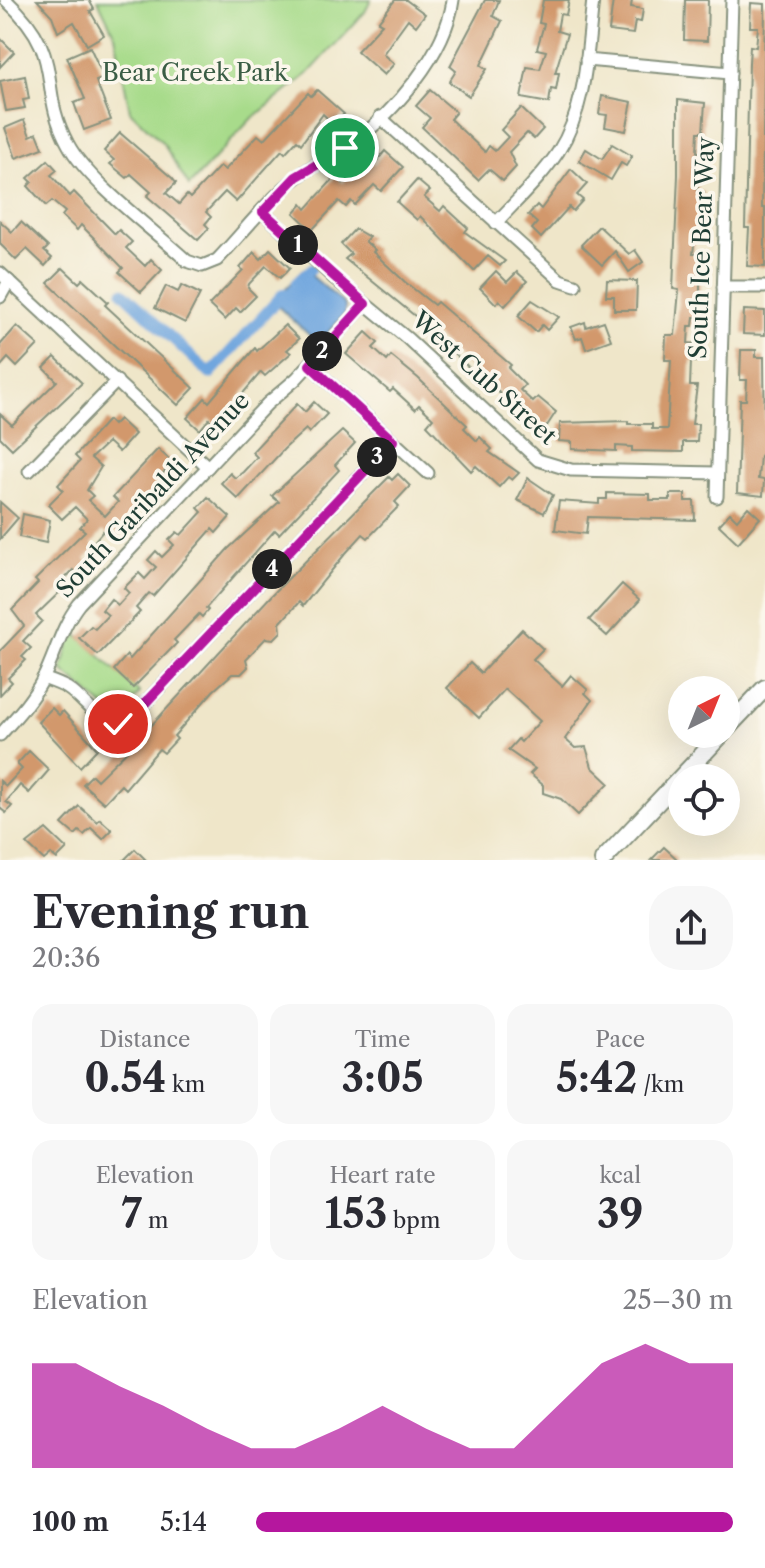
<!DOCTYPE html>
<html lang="en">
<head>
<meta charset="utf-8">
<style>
	body { margin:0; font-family:"Libre Caslon Text",serif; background:#f7f7f7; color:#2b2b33; height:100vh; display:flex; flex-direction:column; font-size:30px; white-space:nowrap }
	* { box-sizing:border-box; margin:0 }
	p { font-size:26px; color:#7c7c81 }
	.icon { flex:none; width:44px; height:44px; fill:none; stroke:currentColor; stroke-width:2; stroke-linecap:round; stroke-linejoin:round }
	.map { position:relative; height:860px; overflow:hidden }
	.sheet { display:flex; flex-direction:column; background:#fff; flex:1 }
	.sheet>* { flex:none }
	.needle { width:52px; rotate:43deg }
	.tools { position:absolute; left:668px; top:676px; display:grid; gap:16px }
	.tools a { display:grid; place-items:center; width:72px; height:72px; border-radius:50%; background:#fff; box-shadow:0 8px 32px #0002; font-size:40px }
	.pin { position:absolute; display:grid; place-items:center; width:68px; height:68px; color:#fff; margin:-34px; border:4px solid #fff; border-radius:50%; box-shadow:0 2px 8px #0007 }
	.km { position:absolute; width:40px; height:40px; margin:-20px; border-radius:50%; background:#222; color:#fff; font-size:22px; line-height:40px; text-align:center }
	.round { display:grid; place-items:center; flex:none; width:84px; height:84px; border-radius:32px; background:#f7f7f7 }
	.summary { display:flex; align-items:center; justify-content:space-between; height:136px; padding:0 32px }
	h1 { font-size:44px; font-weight:700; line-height:60px }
	.stats { display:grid; grid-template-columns:repeat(3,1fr); gap:12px; height:136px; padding:8px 32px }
	.stats div { display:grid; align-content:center; border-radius:20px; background:#f7f7f7; text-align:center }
	.stats b { font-size:40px; font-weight:700 }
	.stats small { font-size:22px; font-weight:400 }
	.stats p { font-size:22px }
	.chart { height:224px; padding:16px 32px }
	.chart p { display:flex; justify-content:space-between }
	.chart svg { width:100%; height:144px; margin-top:8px; fill:#b5179e; opacity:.7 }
	ul { padding:0 32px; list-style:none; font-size:26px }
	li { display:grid; grid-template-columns:128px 96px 1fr; align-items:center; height:60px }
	li i { height:20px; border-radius:10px; background:#b5179e }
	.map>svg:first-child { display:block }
	.green { fill:#a8db8b; stroke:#648c60; stroke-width:2 }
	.water { fill:#70a6de; stroke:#487289; stroke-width:2 }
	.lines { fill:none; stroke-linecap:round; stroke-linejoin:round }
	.canal { stroke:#70a6de; stroke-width:11 }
	.building { fill:#d2986c }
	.minor-casing { stroke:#87927e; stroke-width:15 }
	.primary-casing { stroke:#87927e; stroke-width:20 }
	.minor { stroke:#fff; stroke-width:11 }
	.primary { stroke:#fff; stroke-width:16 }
	.route-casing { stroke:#fff; stroke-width:16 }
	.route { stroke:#b5179e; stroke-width:10 }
	.labels { text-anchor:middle; stroke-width:7; stroke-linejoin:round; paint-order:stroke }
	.park-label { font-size:24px; fill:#3a5d45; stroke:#fbf7ec }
	.street-label { font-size:24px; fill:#1f3d34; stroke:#fbf7ec }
</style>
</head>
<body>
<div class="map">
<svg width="765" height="860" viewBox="0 0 765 860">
	<rect width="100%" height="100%" fill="#fbf7ec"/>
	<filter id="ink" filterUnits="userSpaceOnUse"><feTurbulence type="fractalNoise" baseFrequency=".0125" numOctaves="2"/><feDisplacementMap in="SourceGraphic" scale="16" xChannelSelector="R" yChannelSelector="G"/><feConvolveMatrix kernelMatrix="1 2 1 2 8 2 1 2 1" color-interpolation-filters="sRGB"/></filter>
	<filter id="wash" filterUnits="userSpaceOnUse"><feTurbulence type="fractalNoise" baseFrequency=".006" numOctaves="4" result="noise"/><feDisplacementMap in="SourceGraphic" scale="32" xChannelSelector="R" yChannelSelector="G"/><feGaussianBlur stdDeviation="1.8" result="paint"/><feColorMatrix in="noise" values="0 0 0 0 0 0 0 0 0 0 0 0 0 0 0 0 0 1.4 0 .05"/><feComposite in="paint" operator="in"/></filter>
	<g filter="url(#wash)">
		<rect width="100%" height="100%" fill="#efe6c9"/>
		<g class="green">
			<path d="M98,0h273l-6,12 -57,62 -59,47 -60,65 -26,-43 -33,-32 -15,-76z"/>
			<path d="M73,631l67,62 -17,17 -16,-1 -45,-39z"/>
		</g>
		<path class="water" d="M304,269l41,36v9l-27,29 -45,-41z"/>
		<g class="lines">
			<g class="canal">
				<path d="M296,283l15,-14"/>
				<path d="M123,292l87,82 73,-80"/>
			</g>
		</g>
		<g id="blocks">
			<g class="building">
				<path d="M37,0h52l5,9 -4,2 14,24 -17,10 -13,-23 -16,10 -6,-16z"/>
				<path d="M395,0h11l19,14 -9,12 -8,-7 -16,22 -9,13 11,10 -10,11 -27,-24 25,-27 -4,-2z"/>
				<path d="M485,0h14l-6,16 9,5 -21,44 6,4 -18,27 -20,-14 7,-11 -6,-5z"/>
				<path d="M543,0h26l-3,15 -6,-1 -3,17 10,3 -12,39h4l-3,17 -5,-1 -2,14 -28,-5 6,-31 13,2 6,-18 -9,-2 7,-25 -5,-1z"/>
				<path d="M613,0h19l-1,7 12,2 -2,13 -6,-1 -2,13 -24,-3z"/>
				<path d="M685,0h23l-1,41 -23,-1z"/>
				<path d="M751,3l14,1 -3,204h3v59l-18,-1 2,-38h-4l4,-165 1,-17 6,1 2,-20h-8z"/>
				<path d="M0,38l14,14 -14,15z"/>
				<path d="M90,47l14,31 -8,3 15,39 -27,10 -10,-27 11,-4 -18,-42z"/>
				<path d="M25,76l4,23 -6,1 2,8 -19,3 -6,-30z"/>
				<path d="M317,90l27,24 -10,11 -11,-11 -22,30 -4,-4 -12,13 -3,-3 -46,52 -11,-10 -19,20 5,5 -6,7 4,4 -11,12 -51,-44 4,-4 -20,-18 -4,4 -17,-14 4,-4 -10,-9 16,-18 52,45 4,5 -10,10 13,11 8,-9 3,3 30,-32 5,4 33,-35 6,5 44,-47 3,3z"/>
				<path d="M430,90l26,22 -6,7 35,33 4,-6 6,5 13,-14 -7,-7 20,-22 22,21 -9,10 -7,-6 -18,19 7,15 -13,14 -14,-12 -11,11 -56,-53 8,-9 -14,-12z"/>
				<path d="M602,96l30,6 -6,29 -21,-4 2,-12 -8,-1z"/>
				<path d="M678,100l27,3 -2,29h-5l-1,20h7v18h-4l-3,21 7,1 -2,45h-7l-2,17h7v45l-2,18h-4l-1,9h-4l-1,17 9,1 -1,18 -5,-1 -1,25h7l-5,38h6l-1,18h-14v10l-51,-1v-4l-16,-1v5l-44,-2v-7l-13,-1 1,-18 68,-2v3h24v5h15l4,-69h-6l1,-25h9l4,-45 -6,-1 5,-114z"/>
				<path d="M24,120l6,16 7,-3 6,15 -27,10 -11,-30z"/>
				<path d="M612,144l20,12 -6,10 -5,-3 -10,17 -32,-19 7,-12 16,10z"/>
				<path d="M385,151l18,16 -22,24 -7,-6 -19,20 -4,-4 -5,6 -7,-6 -27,29 -18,-17 8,-9 4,5 30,-33 7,7 23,-26 8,7z"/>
				<path d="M48,160l9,10 -6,5 19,21 4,-4 41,42 4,-4 13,12 -6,6 19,18 6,-7 11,11 -21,22 -22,-20 4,-4 -31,-32 -11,-11 -4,5 -15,-14 3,-4 -13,-11 -6,5 -18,-20 4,-4 -4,-4z"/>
				<path d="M571,169l16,15 -10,11 6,5 -10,11 -4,-4 -28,31 -9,-9 5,-6 -9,-8 9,-10 4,4z"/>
				<path d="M417,180l13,11 -6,6 16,14 4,-5 24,22 -3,4 40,29 -5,5 -12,-10 -14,15 -54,-55 -3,4 -20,-18z"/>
				<path d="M0,221l12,11 9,-10 27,25 -4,4 8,7 -7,8 -18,-17 -11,11 -16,-16z"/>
				<path d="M599,226l30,28 6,-4 8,12 -14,10 -14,-21 -13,14 -21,-20z"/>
				<path d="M355,229l14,8 -4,4 10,9 -2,2 32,30 29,23 3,-3 74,63 -3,3 17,17 -5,5 13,12 5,-5 18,15 -15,23 -12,-11 4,-6 -16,-15 -4,5 -30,-33 -3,3 -65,-62 -70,-57 6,-5 -10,-10z"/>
				<path d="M270,249l20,19 -10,10 -14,-12 -17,18 -1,4 8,8 -16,16 -4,-4 -11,12 -16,-15 34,-35 -3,-2 14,-16 7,7z"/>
				<path d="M63,268l16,15 4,-4 25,23 -3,3 89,83 -16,17 -130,-122z"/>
				<path d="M496,271l11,11 10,-10 10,9 -22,25 -6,-6 -3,4 -16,-16z"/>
				<path d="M607,280l30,1 -1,29h-22v-14h-8z"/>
				<path d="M182,285l18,9 -15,29 -30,-15 11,-22 12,6z"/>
				<path d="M532,300l27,17 -12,13 -5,-5 -6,7 -18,-16z"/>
				<path d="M744,310l21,1v24l-22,-1z"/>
				<path d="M604,321l7,19 -25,9 -4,-12 -6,2 -5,-12 14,-5 1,5z"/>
				<path d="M285,325l14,14 -12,11 4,3 -26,23 -4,-4 -45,53 -7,-6 -9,11 -13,-12 18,-20 4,4 46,-54 2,3z"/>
				<path d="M17,326l21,19 -21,22 -9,-9 -8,9v-22z"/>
				<path d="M366,332l12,11 -5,5 14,13 4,-5 27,22 49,47 -3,3 13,13 3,-4 12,12 -3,3 30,21 -7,7 -4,-3 -9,10 -23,-21 -5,5 -44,-46 6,-7 -14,-13 -4,4 -22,-20 -3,3 -44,-38z"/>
				<path d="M741,350h15v7h8l1,94 -5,5 -2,23 6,1 -1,16 -26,-3 3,-93h6l1,-20h-7z"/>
				<path d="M55,357l27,26 -70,66 -12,-12v-23l12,11 45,-44 -13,-13z"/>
				<path d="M314,402l13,12 -18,19 -3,-4 -22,20 -46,50 -17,-16 9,-10 5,5 8,-6 14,-15 -5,-5 45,-48 8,8z"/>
				<path d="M119,419l16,15 -16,18 -11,-10 -17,16 10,9 -14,23 6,6 -5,4 17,16 13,-14 -5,-5 45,-48 14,13 -10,13 4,4 -26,24 2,3 -31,32 -8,-7 -11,13 4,4 -11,11 4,3 -12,12 -4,-4 -13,14 4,4 -28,27 6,6 -19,20 8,7 -9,9 4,3 -18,18 4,4 -12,13v-44l24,-25 -12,-16 26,-27 -3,-3 50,-49 -5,-4 7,-8 -12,-12 -13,12 -14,-14 15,-15 -5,-5 22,-24 -5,-5 33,-36 5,5z"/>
				<path d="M342,431l13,12 -20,22 4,5 -60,64 -4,-4 -69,78 2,2 -6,7 -3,-3 -25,26 3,3 -44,45 -19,-18 13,-15 3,4 98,-110 51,-47 -7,-6z"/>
				<path d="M398,474l12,12 -15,16 4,4 -31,32 -5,-4 -18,20 -42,52 -4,-4 -19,21 1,9 -7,7 -8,-1 -20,21 2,8 -7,7h-9l-19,17 -39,45 3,3 -13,14 -5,-4 -34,40 -4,-4 -17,18 -21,-19 9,-9 5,5 41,-40 133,-144 118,-119 3,3z"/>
				<path d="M528,478l25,17 -9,18 -27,-13z"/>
				<path d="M607,493l43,1v6h20v-6h15v7h9l1,19 -107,-3 -2,17 -31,-4 4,-29 40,3v-5h8z"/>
				<path d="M208,497l22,20 -14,16 -4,-4 -59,67 -4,-3 -13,15 4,4 -42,43 -19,-17 12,-12 4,3 13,-14 -6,-5 9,-11 7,6 11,-12 -5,-5 15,-15 6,6 11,-12 -8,-7 8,-9 6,6 12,-12 -5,-5 8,-8 4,3 21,-23 -4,-4z"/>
				<path d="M0,502l18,16 -18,21z"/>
				<path d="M748,507l12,11 -22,25 -19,-18 11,-12 7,7z"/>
				<path d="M23,514l27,6 -4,23 -27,-6z"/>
				<path d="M622,584l18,16 -33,36 -18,-16z"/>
				<path d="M522,629l21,20 -10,10 29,27 9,-11 17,15 -3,3 7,7 -27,39 10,9 11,-1 6,20 17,16 -31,32 -17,-16 -18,-6v-8l-13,-11 5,-5 -27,-19 10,-11 3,3 19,-21 -35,-32 -26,29 -32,-30 23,-25 11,10z"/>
				<path d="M52,708l7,7 4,-4 34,38 -17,18 -42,-45z"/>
				<path d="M29,751l20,19 -20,23 -9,-8 -14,17 6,4 -6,7 -6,-5v-27l6,5 16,-17 -5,-5z"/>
				<path d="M79,806l18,16 3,-3 12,11 -9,9 -12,-11 -7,7 -5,-4 -4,4 -13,-11z"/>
				<path d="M46,829l21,20 -10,10 -6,-5 -7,6 -17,-16z"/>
				<path d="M664,847l14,13h-27z"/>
				<path d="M135,849l11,11h-22z"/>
			</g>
		</g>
	</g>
	<g filter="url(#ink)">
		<use href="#blocks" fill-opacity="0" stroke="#87927e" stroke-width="2"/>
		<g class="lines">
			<g class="minor-casing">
				<g id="minor">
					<path d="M6,0c62,57 30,86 62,144 20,38 86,86 119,117l15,5 15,-6c26,-27 51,-61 82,-84 16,-13 36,-20 52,-32 43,-31 95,-91 102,-144"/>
					<path d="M586,60l144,13"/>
					<path d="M380,117l180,163 15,5"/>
					<path d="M263,212l71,66 74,61 130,121 33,10 146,3"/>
					<path d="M496,223c21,-23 45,-45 62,-71 29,-45 29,-101 35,-152"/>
					<path d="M0,273l208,194"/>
					<path d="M723,287h42"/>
					<path d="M0,297l9,-16"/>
					<path d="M310,365l118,108"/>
					<path d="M29,471l88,-90"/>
					<path d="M717,497l15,-497"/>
					<path d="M43,678c8,3 17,6 24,10 22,14 34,45 63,31l263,-278"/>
					<path d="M0,735c16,-18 32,-35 43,-56 13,-26 18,-52 36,-75l188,-200 29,-25 69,-75"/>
				</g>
			</g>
			<g class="primary-casing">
				<g id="primary">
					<path d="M726,729l39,-41"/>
					<path d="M603,860l119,-126"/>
				</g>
			</g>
			<use href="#minor" class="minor"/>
			<use href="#primary" class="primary"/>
		</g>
	</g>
	<g class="lines" filter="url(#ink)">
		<g class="route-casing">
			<path id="route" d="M118,724l12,-5 263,-278 -83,-76 55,-61 -102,-92 33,-35 49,-29"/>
		</g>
		<use href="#route" class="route"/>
	</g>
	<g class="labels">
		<g class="park-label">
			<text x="195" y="81">Bear Creek Park</text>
		</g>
		<g class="street-label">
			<text transform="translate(702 248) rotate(-88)" y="8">South Ice Bear Way</text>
			<text transform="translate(484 378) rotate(42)" y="8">West Cub Street</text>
			<text transform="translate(153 495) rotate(-47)" y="8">South Garibaldi Avenue</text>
		</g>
	</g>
</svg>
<div class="tools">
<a><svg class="needle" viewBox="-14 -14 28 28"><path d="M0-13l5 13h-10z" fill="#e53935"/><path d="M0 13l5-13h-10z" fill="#7c7c81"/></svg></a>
<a><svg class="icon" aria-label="locate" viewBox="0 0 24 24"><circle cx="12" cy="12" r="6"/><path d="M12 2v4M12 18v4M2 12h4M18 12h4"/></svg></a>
</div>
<div class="pin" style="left:345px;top:148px;background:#1e9e55"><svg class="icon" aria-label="arrive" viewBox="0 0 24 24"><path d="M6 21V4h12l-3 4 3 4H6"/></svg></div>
<div class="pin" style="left:118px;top:724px;background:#d93025"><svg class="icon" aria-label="check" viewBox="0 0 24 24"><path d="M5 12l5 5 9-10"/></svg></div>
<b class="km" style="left:298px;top:245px">1</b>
<b class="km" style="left:322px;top:351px">2</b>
<b class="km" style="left:377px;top:457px">3</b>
<b class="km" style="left:272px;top:569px">4</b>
</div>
<section class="sheet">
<div class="summary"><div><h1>Evening run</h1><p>20:36</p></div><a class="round"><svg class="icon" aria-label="share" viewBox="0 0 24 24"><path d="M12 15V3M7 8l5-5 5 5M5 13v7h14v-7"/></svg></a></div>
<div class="stats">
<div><p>Distance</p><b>0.54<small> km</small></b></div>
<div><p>Time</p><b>3:05</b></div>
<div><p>Pace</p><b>5:42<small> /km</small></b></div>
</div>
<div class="stats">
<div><p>Elevation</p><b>7<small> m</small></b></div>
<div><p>Heart rate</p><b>153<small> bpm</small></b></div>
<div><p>kcal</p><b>39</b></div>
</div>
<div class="chart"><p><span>Elevation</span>25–30 m</p>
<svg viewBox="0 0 160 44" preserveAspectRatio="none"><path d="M0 44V12L10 12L20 19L30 25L40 32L50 38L60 38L70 32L80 25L90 32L100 38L110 38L120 25L130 12L140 6L150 12L160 12V44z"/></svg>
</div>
<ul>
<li><b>100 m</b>5:14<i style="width:100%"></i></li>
</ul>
</section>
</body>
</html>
